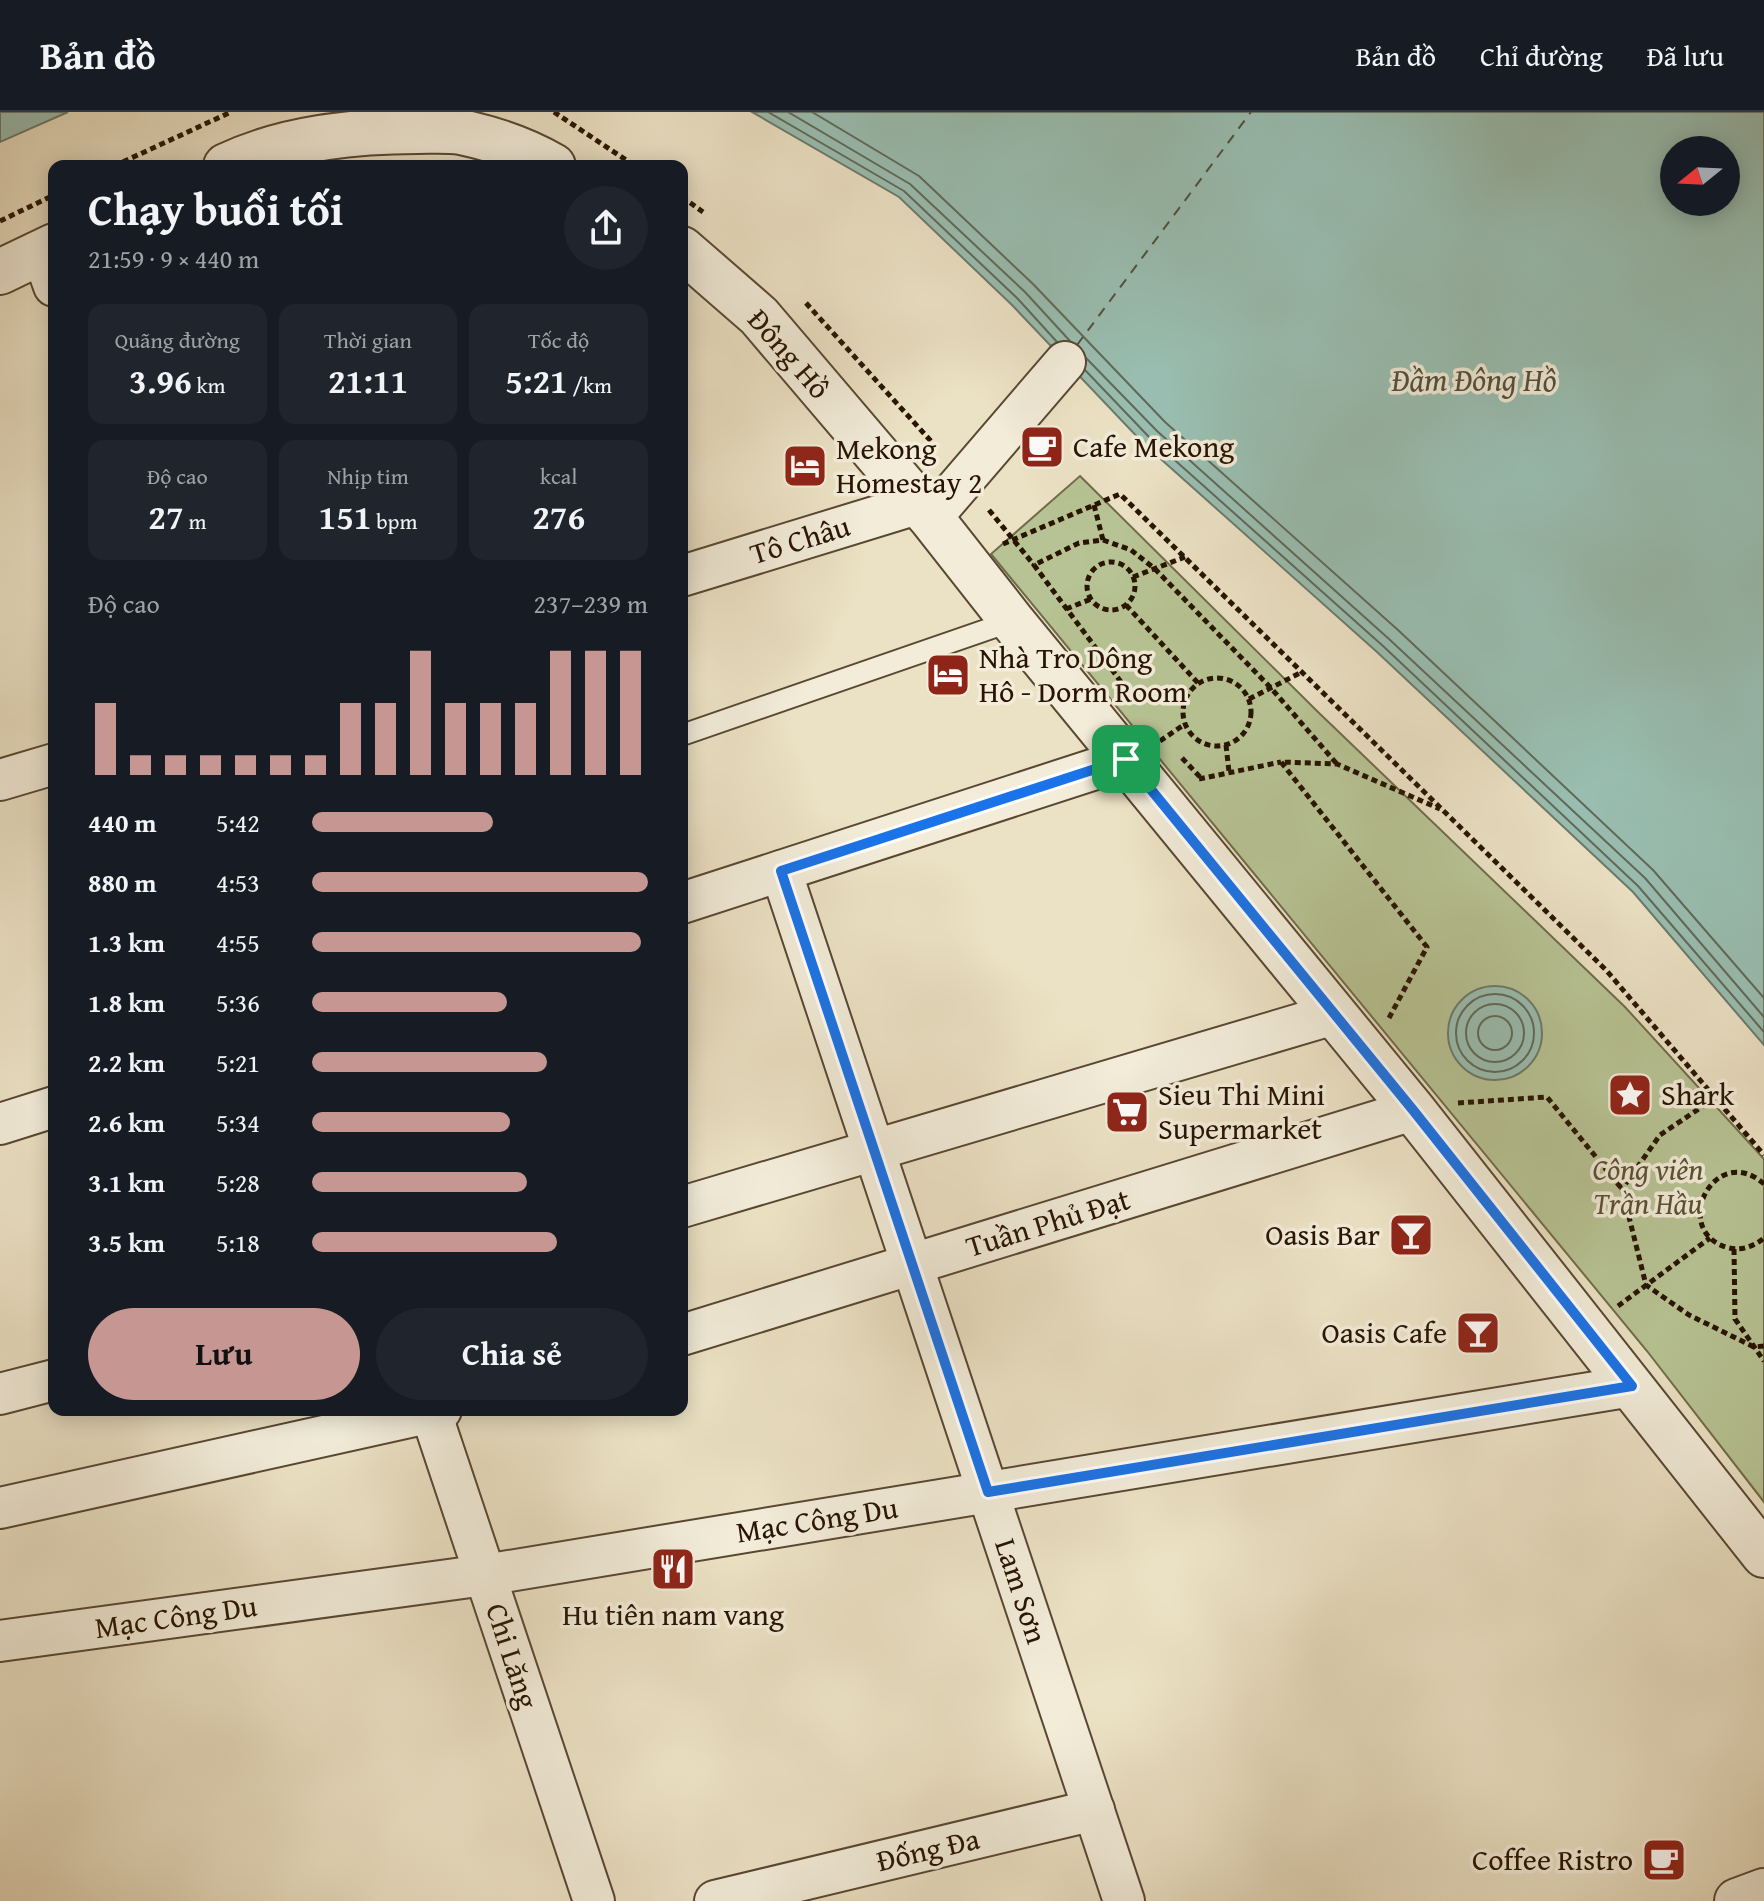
<!DOCTYPE html>
<html lang="vi">
<head>
<meta charset="utf-8">
<style>
	body { margin:0; font-family:"Gentium Book Plus",serif; background:#20242c; color:#f1f3f6; height:100vh; display:flex; flex-direction:column; font-size:30px; white-space:nowrap }
	* { box-sizing:border-box; margin:0 }
	p { font-size:26px; color:#9ea1a6 }
	.icon { flex:none; width:44px; height:44px; fill:none; stroke:currentColor; stroke-width:2; stroke-linecap:round; stroke-linejoin:round }
	.map { position:relative; flex:1; overflow:hidden }
	.drawer { position:absolute; left:48px; top:48px; width:640px; height:1256px; display:flex; flex-direction:column; background:#171b24; border-radius:16px; box-shadow:0 4px 20px #0003 }
	.drawer>* { flex:none }
	.needle { width:52px; rotate:252deg }
	.tools { position:absolute; left:1660px; top:24px; display:grid; gap:16px }
	.tools a { display:grid; place-items:center; width:80px; height:80px; border-radius:50%; background:#171b24; box-shadow:0 4px 20px #0003; font-size:40px }
	.pin { position:absolute; display:grid; place-items:center; width:68px; height:68px; color:#fff; margin:-34px; border-radius:16px; box-shadow:0 4px 12px #0006 }
	.round { display:grid; place-items:center; flex:none; width:84px; height:84px; border-radius:42px; background:#20242c }
	.summary { display:flex; align-items:center; justify-content:space-between; height:136px; padding:0 40px }
	h1 { font-size:44px; font-weight:800; line-height:60px }
	.stats { display:grid; grid-template-columns:repeat(3,1fr); gap:12px; height:136px; padding:8px 40px }
	.stats div { display:grid; align-content:center; border-radius:16px; background:#20242c; text-align:center }
	.stats b { font-size:34px; font-weight:800 }
	.stats small { font-size:22px; font-weight:400 }
	.stats p { font-size:22px }
	.chart { height:224px; padding:16px 40px }
	.chart p { display:flex; justify-content:space-between }
	.chart svg { width:100%; height:144px; margin-top:8px; stroke:#c59692; stroke-width:6 }
	.cta { display:flex; gap:16px; margin-top:auto; padding:16px 40px }
	.cta a { flex:1; height:92px; border-radius:48px; background:#c59692; color:#111; font-size:32px; font-weight:800; line-height:92px; text-align:center }
	.cta a+a { background:#20242c; color:#f1f3f6 }
	ul { padding:0 40px; list-style:none; font-size:26px }
	li { display:grid; grid-template-columns:128px 96px 1fr; align-items:center; height:60px }
	li i { height:20px; border-radius:10px; background:#c59692 }
	header { display:flex; align-items:center; gap:48px; box-sizing:border-box; height:112px; padding:0 40px; background:#171b24; border-bottom:2px solid #363941 }
	header strong { font-size:38px }
	nav { display:flex; gap:44px; margin-inline-start:auto; font-size:28px }
	.map>svg:first-child { display:block }
	.green { fill:#b7c394; stroke:#706c4a; stroke-width:2 }
	.water { fill:#99beb1; stroke:#6c7a6b; stroke-width:2; fill-rule:evenodd }
	.lines { fill:none; stroke-linecap:round; stroke-linejoin:round }
	.shore { stroke:#606959; stroke-width:2 }
	.ferry { stroke:#50503f; stroke-width:2; stroke-dasharray:10 8; stroke-linecap:butt }
	.service-casing { stroke:#594732; stroke-width:24 }
	.minor-casing { stroke:#594732; stroke-width:44 }
	.tertiary-casing { stroke:#594732; stroke-width:48 }
	.path { stroke:#281401; stroke-width:5; stroke-dasharray:6 4; stroke-linecap:butt }
	.service { stroke:#f2ecd9; stroke-width:20 }
	.minor { stroke:#f2ecd9; stroke-width:40 }
	.tertiary { stroke:#f2ecd9; stroke-width:44 }
	.route-casing { stroke:#fff; stroke-width:16 }
	.route { stroke:#1a73e8; stroke-width:10 }
	.labels { text-anchor:middle; stroke-width:7; stroke-linejoin:round; paint-order:stroke }
	.street-label { font-size:30px; fill:#281401; stroke:#f2ecd9 }
	.poi-label { font-size:30px; fill:#281401; stroke:#f2ecd9; text-anchor:start }
	.park-label { font-size:30px; font-style:italic; fill:#5a5134; stroke:#f2ecd9 }
	.water-label { font-size:32px; font-style:italic; fill:#50503f; stroke:#f2ecd9 }
</style>
</head>
<body>
<header>
<strong>Bản đồ</strong>
<nav><a>Bản đồ</a><a>Chỉ đường</a><a>Đã lưu</a></nav>
</header>
<div class="map">
<svg width="1764" height="1789" viewBox="0 0 1764 1789">
	<rect width="100%" height="100%" fill="#ebe1c4"/>
	<filter id="stains"><feTurbulence type="fractalNoise" baseFrequency=".0025" numOctaves="4"/><feColorMatrix values="0 0 0 0 .2 0 0 0 0 .09 0 0 0 0 .02 0 0 0 .5 -.17"/></filter>
	<radialGradient id="worn" r=".72"><stop offset=".6" stop-color="#630" stop-opacity="0"/><stop offset="1" stop-color="#630" stop-opacity=".3"/></radialGradient>
	<path class="green" d="M1080,364l237,235 308,296 139,152v343l-117,-151 -656,-797z"/>
	<g class="water">
		<path d="M0,0h68l-68,30z"/>
		<path d="M752,0h1012v933l-131,-153 -256,-240 -233,-208 -132,-139 -113,-108zM1674,38h52v52h-52z"/>
		<circle cx="1495" cy="921" r="47"/>
	</g>
	<g class="lines">
		<g class="shore">
			<path d="M768,0l136,79 114,108 39,43"/>
			<path d="M788,0l122,72 115,108 45,49"/>
			<path d="M812,0l107,64 114,108 132,138 233,208 255,240 111,128"/>
			<path d="M1086,246l71,73 232,208 256,239 119,139"/>
			<path d="M1085,258l65,68 233,208 255,240 126,146"/>
			<circle cx="1495" cy="921" r="39"/>
			<circle cx="1495" cy="921" r="29"/>
			<circle cx="1495" cy="921" r="17"/>
		</g>
		<path class="ferry" d="M1077,233l174,-233"/>
		<g class="service-casing">
			<path id="service" d="M682,623l330,-114"/>
		</g>
		<g class="minor-casing">
			<g id="minor">
				<path d="M42,140l12,34"/>
				<path d="M931,406l134,-156"/>
				<path d="M682,464l235,-72"/>
				<path d="M0,668l54,-16"/>
				<path d="M781,759l343,1030"/>
				<path d="M682,791l444,-144"/>
				<path d="M0,1012l54,-17"/>
				<path d="M682,1095l652,-193"/>
				<path d="M682,1223l731,-225"/>
				<path d="M0,1282l54,-14"/>
				<path d="M430,1298l164,491"/>
				<path d="M0,1396l441,-98"/>
				<path d="M0,1529l485,-66 1147,-189"/>
				<path d="M715,1789l379,-91"/>
			</g>
		</g>
		<g class="tertiary-casing">
			<g id="tertiary">
				<path d="M226,54c59,-28 127,-35 192,-35 14,0 29,-1 43,1 33,7 63,17 92,34"/>
				<path d="M682,137l77,67 172,202 81,103 401,489 351,445"/>
				<path d="M0,160l54,-26"/>
				<path d="M1737,1789l27,-10"/>
			</g>
		</g>
		<g class="path">
			<path d="M554,0l81,54"/>
			<path d="M114,54l117,-54"/>
			<path d="M682,85l21,15"/>
			<path d="M0,109l54,-26"/>
			<path d="M806,191l133,147"/>
			<path d="M1094,393l9,35"/>
			<path d="M989,398l45,55"/>
			<path d="M1003,432l117,-50 486,476 158,185"/>
			<circle cx="1111" cy="474" r="24"/>
			<path d="M1133,465l52,-20"/>
			<path d="M1126,493l72,78"/>
			<path d="M1066,497l25,-10"/>
			<circle cx="1217" cy="600" r="34"/>
			<path d="M1133,586l-99,-133 45,-22 24,-3 28,10 24,19 116,119 66,76"/>
			<path d="M1249,587l53,-27"/>
			<path d="M1160,629l25,-17"/>
			<path d="M1226,633l3,27"/>
			<path d="M1182,646l19,20"/>
			<path d="M1199,667l82,-17"/>
			<path d="M1389,906l38,-71 -146,-185 56,2 103,45"/>
			<path d="M1715,986l-55,37 -38,54 24,96 43,30 65,32 10,-1"/>
			<path d="M1458,991l89,-6 75,92"/>
			<path d="M1764,1072c-49,-44 -96,48 -35,64 13,3 25,-2 35,-10"/>
			<path d="M1734,1137l1,70 29,42"/>
			<path d="M1618,1194l92,-68"/>
		</g>
		<use href="#service" class="service"/>
		<use href="#minor" class="minor"/>
		<use href="#tertiary" class="tertiary"/>
	</g>
	<g class="lines">
		<g class="route-casing">
			<path id="route" d="M1126,647l287,351 219,276 -644,106 -207,-621z"/>
		</g>
		<use href="#route" class="route"/>
	</g>
	<defs>
		<g id="cafe-square" transform="scale(2.3)"><rect x="-9" y="-9" width="18" height="18" rx="4" fill="#8f2418" stroke="#f2ecd9"/><path d="M-5.5-4.5H6V0H3Q3 3.5 0 3.5H-2.5Q-5.5 3.5-5.5 0ZM3-3.2v2h1.7v-2ZM-6 4.5H4V6H-6Z" fill="#fff"/></g>
		<g id="hotel-square" transform="scale(2.3)"><rect x="-9" y="-9" width="18" height="18" rx="4" fill="#8f2418" stroke="#f2ecd9"/><path d="M-6-4.5h1.5V1H6V5H4.5V3h-9V5H-6ZM-4 0a1.8 1.8 0 1 1 3.6 0ZM.5 0V-2.5h3Q6-2.5 6 0Z" fill="#fff"/></g>
		<g id="sight-square" transform="scale(2.3)"><rect x="-9" y="-9" width="18" height="18" rx="4" fill="#8f2418" stroke="#f2ecd9"/><path d="M0-6L1.8-2.2L6-1.7L2.9 1.2L3.7 5.4L0 3.3L-3.7 5.4L-2.9 1.2L-6-1.7L-1.8-2.2Z" fill="#fff"/></g>
		<g id="supermarket-square" transform="scale(2.3)"><rect x="-9" y="-9" width="18" height="18" rx="4" fill="#8f2418" stroke="#f2ecd9"/><path d="M-6-5.5h2.5l.6 2H6L4.5 2H-2.5L-4.4-4H-6ZM-1.5 3.2a1.3 1.3 0 1 0 .1 0ZM3 3.2a1.3 1.3 0 1 0 .1 0Z" fill="#fff"/></g>
		<g id="bar-square" transform="scale(2.3)"><rect x="-9" y="-9" width="18" height="18" rx="4" fill="#8f2418" stroke="#f2ecd9"/><path d="M-6-5H6L.8 .8V4.5H3.5V6h-7V4.5H-.8V.8Z" fill="#fff"/></g>
		<g id="restaurant-square" transform="scale(2.3)"><rect x="-9" y="-9" width="18" height="18" rx="4" fill="#8f2418" stroke="#f2ecd9"/><path d="M-5-6h1v4h1v-4h1v4h1v-4h1v5L-1.5 .5V6h-2V.5L-5-1ZM5-6V6H3V1.5H1.5Q1.5-4 5-6Z" fill="#fff"/></g>
	</defs>
	<g fill-rule="evenodd">
		<use href="#cafe-square" x="1042" y="335"/>
		<use href="#hotel-square" x="805" y="354"/>
		<use href="#hotel-square" x="948" y="563"/>
		<use href="#sight-square" x="1630" y="983"/>
		<use href="#supermarket-square" x="1127" y="1000"/>
		<use href="#bar-square" x="1411" y="1123"/>
		<use href="#bar-square" x="1478" y="1221"/>
		<use href="#restaurant-square" x="673" y="1457"/>
		<use href="#cafe-square" x="1664" y="1748"/>
	</g>
	<g class="labels">
		<g class="street-label">
			<text transform="translate(789 242) rotate(49)" y="10">Đông Hồ</text>
			<text transform="translate(800 428) rotate(-17)" y="10">Tô Châu</text>
			<text transform="translate(1048 1111) rotate(-17)" y="10">Tuần Phủ Đạt</text>
			<text transform="translate(817 1408) rotate(-9)" y="10">Mạc Công Du</text>
			<text transform="translate(1021 1479) rotate(72)" y="10">Lam Sơn</text>
			<text transform="translate(176 1505) rotate(-8)" y="10">Mạc Công Du</text>
			<text transform="translate(512 1544) rotate(72)" y="10">Chi Lăng</text>
			<text transform="translate(928 1738) rotate(-13)" y="10">Đống Đa</text>
		</g>
		<g class="poi-label">
			<text x="1073" y="345">Cafe Mekong</text>
			<text x="836" y="347">Mekong<tspan x="836" dy="34">Homestay 2</tspan></text>
			<text x="979" y="556">Nhà Tro Dông<tspan x="979" dy="34">Hô - Dorm Room</tspan></text>
			<text x="1158" y="993">Sieu Thi Mini<tspan x="1158" dy="34">Supermarket</tspan></text>
			<text x="1661" y="993">Shark</text>
			<text x="1380" y="1133" text-anchor="end">Oasis Bar</text>
			<text x="1447" y="1231" text-anchor="end">Oasis Cafe</text>
			<text x="673" y="1513" text-anchor="middle">Hu tiên nam vang</text>
			<text x="1633" y="1758" text-anchor="end">Coffee Ristro</text>
		</g>
		<g class="park-label">
			<text x="1648" y="1068">Công viên<tspan x="1648" dy="34">Trần Hầu</tspan></text>
		</g>
		<g class="water-label">
			<text x="1474" y="279">Đầm Đông Hồ</text>
		</g>
	</g>
	<rect width="100%" height="100%" filter="url(#stains)"/>
	<rect width="100%" height="100%" fill="url(#worn)"/>
</svg>
<div class="tools">
<a><svg class="needle" viewBox="-14 -14 28 28"><path d="M0-13l5 13h-10z" fill="#e53935"/><path d="M0 13l5-13h-10z" fill="#9ea1a6"/></svg></a>
</div>
<div class="pin" style="left:1126px;top:647px;background:#1e9e55"><svg class="icon" aria-label="arrive" viewBox="0 0 24 24"><path d="M6 21V4h12l-3 4 3 4H6"/></svg></div>
<section class="drawer">
<div class="summary"><div><h1>Chạy buổi tối</h1><p>21:59 · 9 × 440 m</p></div><a class="round"><svg class="icon" aria-label="share" viewBox="0 0 24 24"><path d="M12 15V3M7 8l5-5 5 5M5 13v7h14v-7"/></svg></a></div>
<div class="stats">
<div><p>Quãng đường</p><b>3.96<small> km</small></b></div>
<div><p>Thời gian</p><b>21:11</b></div>
<div><p>Tốc độ</p><b>5:21<small> /km</small></b></div>
</div>
<div class="stats">
<div><p>Độ cao</p><b>27<small> m</small></b></div>
<div><p>Nhịp tim</p><b>151<small> bpm</small></b></div>
<div><p>kcal</p><b>276</b></div>
</div>
<div class="chart"><p><span>Độ cao</span>237–239 m</p>
<svg viewBox="0 0 160 44" preserveAspectRatio="none"><path d="M5 44V22M15 44V38M25 44V38M35 44V38M45 44V38M55 44V38M65 44V38M75 44V22M85 44V22M95 44V6M105 44V22M115 44V22M125 44V22M135 44V6M145 44V6M155 44V6"/></svg>
</div>
<ul>
<li><b>440 m</b>5:42<i style="width:54%"></i></li>
<li><b>880 m</b>4:53<i style="width:100%"></i></li>
<li><b>1.3 km</b>4:55<i style="width:98%"></i></li>
<li><b>1.8 km</b>5:36<i style="width:58%"></i></li>
<li><b>2.2 km</b>5:21<i style="width:70%"></i></li>
<li><b>2.6 km</b>5:34<i style="width:59%"></i></li>
<li><b>3.1 km</b>5:28<i style="width:64%"></i></li>
<li><b>3.5 km</b>5:18<i style="width:73%"></i></li>
</ul>
<div class="cta"><a>Lưu</a><a>Chia sẻ</a></div>
</section>
</div>
</body>
</html>
